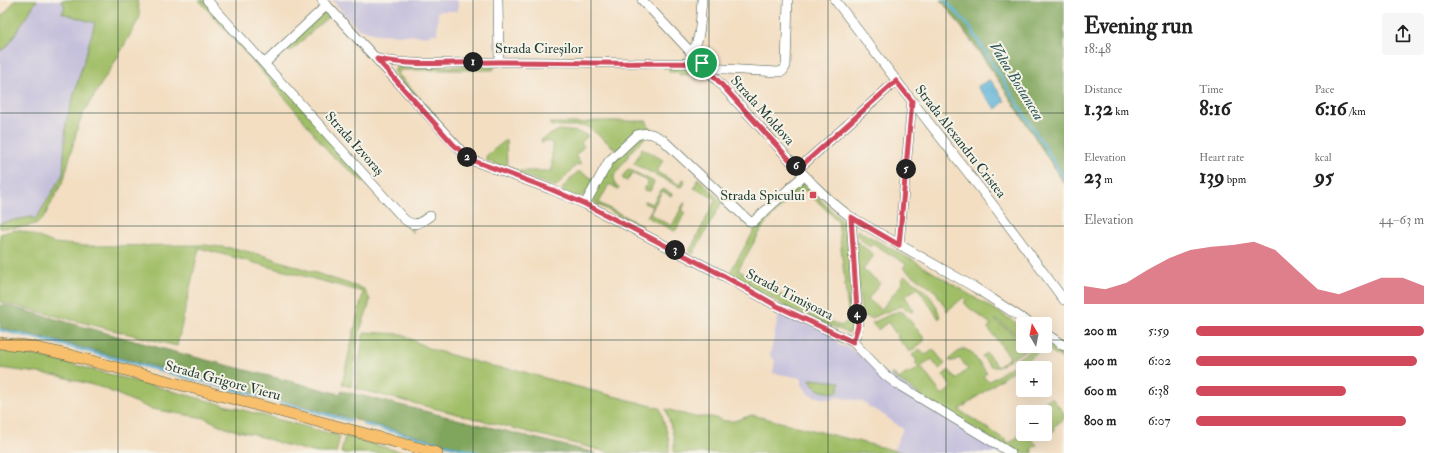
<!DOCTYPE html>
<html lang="en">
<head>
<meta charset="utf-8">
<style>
	body { margin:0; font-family:"IM FELL Double Pica",serif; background:#f6f6f6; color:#222; height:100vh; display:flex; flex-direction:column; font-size:15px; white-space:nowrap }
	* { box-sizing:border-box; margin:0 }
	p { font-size:13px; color:#767676 }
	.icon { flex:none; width:22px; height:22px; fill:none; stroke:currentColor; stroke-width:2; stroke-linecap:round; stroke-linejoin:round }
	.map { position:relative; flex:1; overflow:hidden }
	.side { display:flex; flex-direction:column; background:#fff; width:380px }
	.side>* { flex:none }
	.needle { width:26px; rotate:350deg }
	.controls { position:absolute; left:1016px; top:317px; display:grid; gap:8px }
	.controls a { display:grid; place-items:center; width:36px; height:36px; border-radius:4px; background:#fff; box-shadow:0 4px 16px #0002; font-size:20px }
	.pin { position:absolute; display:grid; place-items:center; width:34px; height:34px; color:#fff; margin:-17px; border:2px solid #fff; border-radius:50%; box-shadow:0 1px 4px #0007 }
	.km { position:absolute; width:20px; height:20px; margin:-10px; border-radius:50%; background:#222; color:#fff; font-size:11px; line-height:20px; text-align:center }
	.round { display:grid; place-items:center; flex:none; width:42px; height:42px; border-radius:4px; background:#f6f6f6 }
	.overview { display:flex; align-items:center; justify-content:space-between; height:68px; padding:0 20px }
	h1 { font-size:22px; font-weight:800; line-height:30px }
	.stats { display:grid; grid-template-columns:repeat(3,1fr); gap:6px; height:68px; padding:4px 20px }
	.stats div { display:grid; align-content:center }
	.stats b { font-size:20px; font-weight:800 }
	.stats small { font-size:11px; font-weight:400 }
	.stats p { font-size:11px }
	.chart { height:112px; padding:8px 20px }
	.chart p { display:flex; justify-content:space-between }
	.chart svg { width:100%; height:72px; margin-top:4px; fill:#d1495b; opacity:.7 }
	ul { padding:0 20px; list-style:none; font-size:13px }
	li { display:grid; grid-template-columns:64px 48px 1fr; align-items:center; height:30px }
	li i { height:10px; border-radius:5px; background:#d1495b }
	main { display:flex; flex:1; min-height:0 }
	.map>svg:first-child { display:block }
	.industrial { fill:#c5c0db }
	.green { fill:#a0be66; stroke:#607e4d; fill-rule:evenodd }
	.forest { fill:#80a55b; stroke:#507148 }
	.water { fill:#58b1d6; stroke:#3c7785 }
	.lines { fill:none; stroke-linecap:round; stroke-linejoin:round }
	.stream { stroke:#58b1d6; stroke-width:2.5 }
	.minor-casing { stroke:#3f5549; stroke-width:10 }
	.major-casing { stroke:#3f5549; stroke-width:12 }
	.minor { stroke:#fff; stroke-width:9 }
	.major { stroke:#f8bf6c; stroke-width:11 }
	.route-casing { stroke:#fff; stroke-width:8 }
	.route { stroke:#d1495b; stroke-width:5 }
	.grid { fill:none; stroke:#1f3d34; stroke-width:1; stroke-opacity:0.55 }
	.poi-dot { fill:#d1495b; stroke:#f7f3e8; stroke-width:1.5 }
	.labels { text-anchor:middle; stroke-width:4; stroke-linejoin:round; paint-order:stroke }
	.street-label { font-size:14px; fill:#1f3d34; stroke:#f7f3e8 }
	.poi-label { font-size:14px; fill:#1f3d34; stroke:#f7f3e8; text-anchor:end }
	.water-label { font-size:15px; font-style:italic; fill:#2d5a5c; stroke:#f7f3e8 }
</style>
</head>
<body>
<main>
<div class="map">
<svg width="1064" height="453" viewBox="0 0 1064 453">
	<rect width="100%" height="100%" fill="#f7f3e8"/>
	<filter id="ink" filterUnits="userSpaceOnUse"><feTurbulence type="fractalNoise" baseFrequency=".025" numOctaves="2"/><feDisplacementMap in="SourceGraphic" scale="8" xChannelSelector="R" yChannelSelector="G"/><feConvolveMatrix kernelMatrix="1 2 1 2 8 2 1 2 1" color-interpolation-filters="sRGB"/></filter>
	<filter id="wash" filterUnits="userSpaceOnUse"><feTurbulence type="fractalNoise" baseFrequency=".012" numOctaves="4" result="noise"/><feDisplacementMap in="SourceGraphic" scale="16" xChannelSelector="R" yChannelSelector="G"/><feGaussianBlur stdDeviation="0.9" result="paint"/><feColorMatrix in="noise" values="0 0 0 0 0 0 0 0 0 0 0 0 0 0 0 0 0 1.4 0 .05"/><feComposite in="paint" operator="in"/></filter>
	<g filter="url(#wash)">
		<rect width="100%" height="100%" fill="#f3dec2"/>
		<g class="industrial">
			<path d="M37,0h25v2l4,5 -4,6 33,9 -29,100 -3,52 -27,45 -5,-2 -31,6v-172l7,-4z"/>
			<path d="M332,0h126v11h-20l-1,23h-7v2l-53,-2 -19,-5z"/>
			<path d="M779,314l48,17 11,9v5l10,2 156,106h-99l-11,-4 9,-20 -25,-18 -10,-4v-2l-7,-4 -26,-4 -1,2 -12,-1 -13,-3 -7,-11v-6l-29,-5 2,-13 -5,-4z"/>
		</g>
		<g class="green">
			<path d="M15,0h22l-30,47 -7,4v-34l7,-6z"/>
			<path d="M62,0h75l3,17 -24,43 -32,52 -6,14 -14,53 -21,40c-11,10 -29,8 -43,9v-5l31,-6 5,2 27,-45 3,-52 29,-99 -33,-10 3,-6 -3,-5z"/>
			<path d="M199,0h5l208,227 1,6 -47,-49 -36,-30 -38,-48z"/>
			<path d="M326,11l4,4 -40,37 -5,-5z"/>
			<path d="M494,66v3l-2,1h-92l-2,4 40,44 -6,-3 -38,-42 2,-6h2z"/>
			<path d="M669,68h26l4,1 4,5 -6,6 -6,-6 -11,1 -2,-3h-9z"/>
			<path d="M595,121h52l1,4 4,4 -34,21 -3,-1 -8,-7 -20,-16h-35l-2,-3h31z"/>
			<path d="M559,130c11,1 20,1 29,6l-7,7 3,3 -9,10 6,7 -2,2h-3l-20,22 -45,-16h41v-28l-7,-2 -3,2 -1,-3z"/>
			<path d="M646,134l-3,6 -9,8 -13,18 -7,10 1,9 4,2 -1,2 -9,-5 -10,19 44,23 -1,1 -46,-23 -4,-8 14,-27 33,-33z"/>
			<path d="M506,140l1,25 -4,2 -16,-6 -1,-5z"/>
			<path d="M642,148l21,12 -6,12 23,13 3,-6 2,1 -2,6 -3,1 -46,-23z"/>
			<path d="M629,169l25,13 -4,9 -6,-1v-3l3,-1 1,-5 -15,-7h-2l-4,7 -4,-2v-3l4,-6z"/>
			<path d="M577,172h3l12,6 1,4 -8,13 -7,3 -14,-6 -2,-3z"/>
			<path d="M698,178l24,24 -29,52 -4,-2 27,-53 -22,-11z"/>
			<path d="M804,184l33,32 8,6 10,106 -3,4 -4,1 -58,-24 -59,-34 -1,-3 32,-55 36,-32zM805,190l33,31 11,99 -8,6 -36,-17 -67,-39 26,-45 31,-32z"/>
			<path d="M663,189l9,5 -1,2 -9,-5 -12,23 22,12 12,-23h1l-3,7 3,2 -9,18 -2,1 -27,-14 6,-10 -9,-4 1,-2 7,3 9,-14z"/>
			<path d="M14,230l9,1 31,12 32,3 119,-1 33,4 27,7 99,33 6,11 -2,8 -10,28 -7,51 -9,-3 21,-92 -164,-44 -22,98 -177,-44v-68z"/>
			<path d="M857,230l59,32 107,65v12l-27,-20 -1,1 28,21v5l7,1 -32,20c-9,1 -11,-5 -16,-11l5,-3 11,14 12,-10 -22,-29 3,-4 -23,-17 -4,-5 2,-2 -2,-3 -17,14 -11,-19 -33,-24 3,-4 -34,-21 -2,4 -14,-12z"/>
			<path d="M855,240l19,15 -11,15 17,13 -12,16 13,11 22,-28 -2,-2 4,-4c18,12 29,20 35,41l-1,2 -21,-31 -13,8 9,15 -3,1 -10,-6 -30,12 -8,-2 -2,-5z"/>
			<path d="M900,311l3,1 21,26v3l-14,11 -13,-14 1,-1 -10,-15 -10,8 -6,-7 24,-11z"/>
			<path d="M365,332l36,2 29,15 64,18 23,3 42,12 101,26 9,32v13h-57l-255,-64 -1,-3 7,-50z"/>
			<path d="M1045,341l19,12v7l-19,-13 -86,63 51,33 13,-11v2h8l1,2 -2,1 7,8 -6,4 2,4h-17l-82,-48 -43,-30 2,-2 6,6 9,-7 2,2 9,-7 -4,-4 2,-2 -5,-6 8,-6 6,6 7,-6 12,15 -6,5 -8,-10 -10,8 21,28 10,-7 -9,-13 6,-5 7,9 12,-10 -9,-11 -5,3h-5c2,-5 10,-10 15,-12l7,3 16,21 -4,3 5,5h2l25,-17 -3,-2 24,-15 -2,-1h11z"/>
			<path d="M0,350l45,7 295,79 -4,17h-19l-35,-9 -29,-10 -15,-3 -12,-3 -21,-10 -54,-9 -48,-21 -43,-12 -60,-8z"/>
			<path d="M810,379l30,3 -2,10c-12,1 -24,0 -28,-13z"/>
			<path d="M1051,397l13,16v6l-11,8 2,3 -6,4 -4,-5v-17h-12z"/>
			<path d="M666,409l28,8h17l14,4h9l18,-6 153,38h-231v-15z"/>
			<path d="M345,436l60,17h-64z"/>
		</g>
		<g class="forest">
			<path d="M941,0h123v184c-39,-63 -78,-126 -123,-184z"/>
			<path d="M0,305h5l170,47 165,42 1,-3 18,4 236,58h-114l-435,-115 -46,-10z"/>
		</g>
		<path class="water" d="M989,80l3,2 13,19 -9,8 -18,-21v-2z"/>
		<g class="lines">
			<g class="stream">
				<path d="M945,0l24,26 95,152"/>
				<path d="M0,330l49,11 302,80"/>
				<path d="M363,424l116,29"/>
			</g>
		</g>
	</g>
	<g filter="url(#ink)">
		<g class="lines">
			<g class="minor-casing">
				<g id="minor">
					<path d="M207,0l197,219c11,9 15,4 26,-3"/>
					<path d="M322,0l144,156 8,5 76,28 35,15 139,72 53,30 70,33 6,3 33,34 11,8 114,69"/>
					<path d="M498,0l1,62"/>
					<path d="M642,0c40,42 79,85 118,127 29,31 56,65 91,90l123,70 57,37"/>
					<path d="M835,0l77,101 85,109 67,90"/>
					<path d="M691,53c11,-14 9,-36 11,-53"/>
					<path d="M377,59c39,8 81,3 121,3 68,-1 136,2 204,1"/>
					<path d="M265,63l62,-58"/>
					<path d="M706,68l72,4 5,-1 3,-5 2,-66"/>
					<path d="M798,169l98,-88"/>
					<path d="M585,204l24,-43 28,-26c10,-4 16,-1 25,4l87,82 4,1 51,-47"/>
					<path d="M851,217l7,105 -1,10 -4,10"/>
					<path d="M899,245l13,-144"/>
					<path d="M1045,333l19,13"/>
				</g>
			</g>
			<g class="major-casing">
				<path id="major" d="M0,343l28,3 41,9 368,98"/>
			</g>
			<use href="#minor" class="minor"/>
			<use href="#major" class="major"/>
		</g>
	</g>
	<g class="lines" filter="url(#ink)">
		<g class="route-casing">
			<path id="route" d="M377,59c39,8 81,3 121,3 68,0 136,2 204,1l96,106 98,-88 16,20 -13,144 -48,-28 7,109 -5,16 -76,-36 -53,-30 -139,-72 -35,-15 -76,-28 -8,-5 -13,-12z"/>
		</g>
		<use href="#route" class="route"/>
	</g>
	<path class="grid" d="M118,0v453M236,0v453M355,0v453M473,0v453M591,0v453M709,0v453M828,0v453M946,0v453M0,113h1064M0,226h1064M0,340h1023M1045,340h19"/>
	<rect class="poi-dot" x="809" y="191" width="8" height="8" rx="2"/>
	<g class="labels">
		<g class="street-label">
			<text x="539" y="53">Strada Cireșilor</text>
			<text transform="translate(763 110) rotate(48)" y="5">Strada Moldova</text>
			<text transform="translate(961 141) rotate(52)" y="5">Strada Alexandru Cristea</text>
			<text transform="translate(355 143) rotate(48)" y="5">Strada Izvoraș</text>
			<text transform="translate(790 294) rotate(27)" y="5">Strada Timișoara</text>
			<text transform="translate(223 380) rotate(15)" y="5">Strada Grigore Vieru</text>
		</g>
		<g class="poi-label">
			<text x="805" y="200">Strada Spicului</text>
		</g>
		<g class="water-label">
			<text transform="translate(1017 81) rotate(58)" y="5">Valea Bostancea</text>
		</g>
	</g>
</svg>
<div class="controls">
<a><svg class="needle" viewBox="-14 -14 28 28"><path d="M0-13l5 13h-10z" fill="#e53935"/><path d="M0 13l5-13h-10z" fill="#767676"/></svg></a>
<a>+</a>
<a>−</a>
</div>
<div class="pin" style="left:702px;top:63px;background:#1e9e55"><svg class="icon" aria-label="arrive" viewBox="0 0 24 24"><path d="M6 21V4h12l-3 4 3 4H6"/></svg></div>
<b class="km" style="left:473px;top:62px">1</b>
<b class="km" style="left:467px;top:157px">2</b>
<b class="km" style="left:675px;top:250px">3</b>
<b class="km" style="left:857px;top:314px">4</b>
<b class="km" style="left:906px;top:169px">5</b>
<b class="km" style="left:796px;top:166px">6</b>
</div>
<section class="side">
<div class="overview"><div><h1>Evening run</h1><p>18:48</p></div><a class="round"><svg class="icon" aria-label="share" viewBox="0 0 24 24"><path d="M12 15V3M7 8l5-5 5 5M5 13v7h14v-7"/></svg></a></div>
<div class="stats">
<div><p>Distance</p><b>1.32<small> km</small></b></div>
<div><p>Time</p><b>8:16</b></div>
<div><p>Pace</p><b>6:16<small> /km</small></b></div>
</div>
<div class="stats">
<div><p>Elevation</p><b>23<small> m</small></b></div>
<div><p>Heart rate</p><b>139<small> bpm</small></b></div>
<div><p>kcal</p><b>95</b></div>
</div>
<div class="chart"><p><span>Elevation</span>44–63 m</p>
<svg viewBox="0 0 160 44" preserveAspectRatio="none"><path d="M0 44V33L10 35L20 31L30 23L40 16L50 11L60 9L70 8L80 6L90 11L100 23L110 35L120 38L130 33L140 28L150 28L160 33V44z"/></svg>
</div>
<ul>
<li><b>200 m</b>5:59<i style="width:100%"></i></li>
<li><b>400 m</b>6:02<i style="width:97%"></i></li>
<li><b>600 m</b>6:38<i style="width:66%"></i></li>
<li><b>800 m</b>6:07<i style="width:92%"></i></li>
</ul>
</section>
</main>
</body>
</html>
